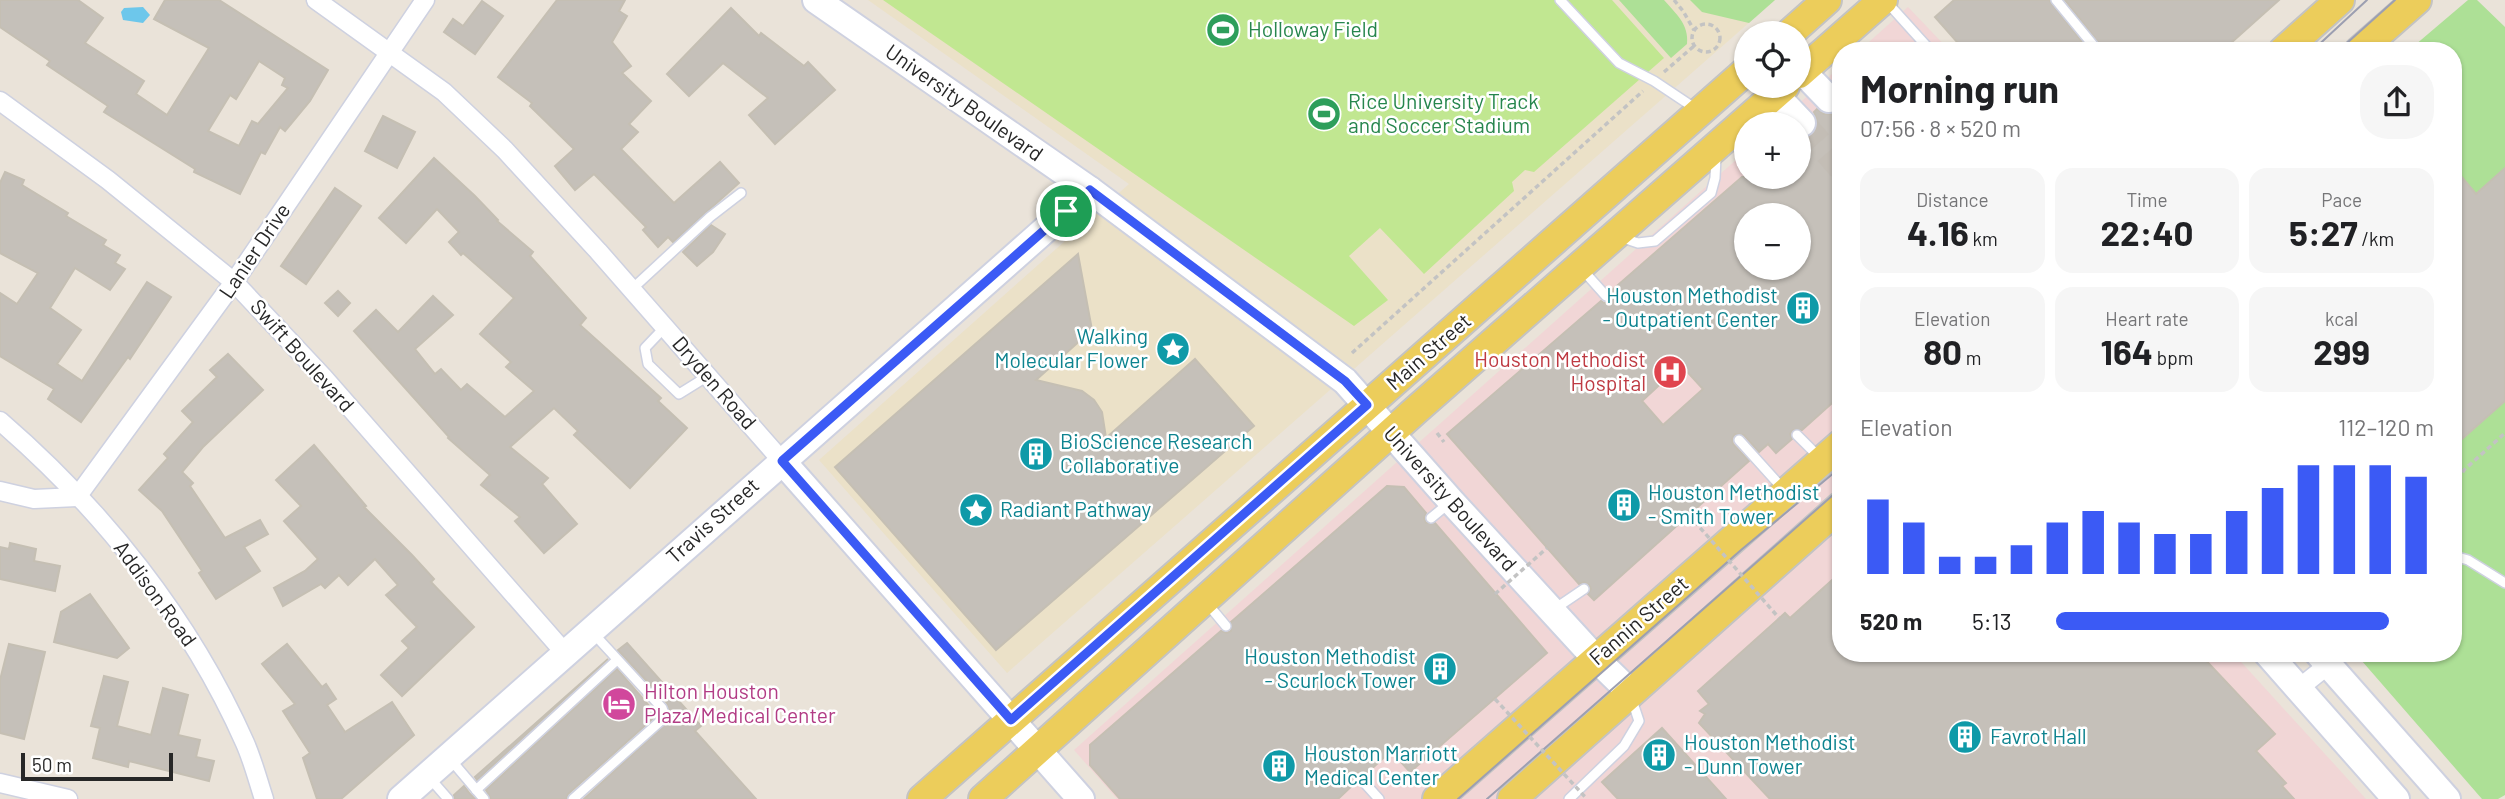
<!DOCTYPE html>
<html lang="en">
<head>
<meta charset="utf-8">
<style>
	body { margin:0; font-family:Barlow,sans-serif; background:#f6f6f6; color:#202124; height:100vh; display:flex; flex-direction:column; font-size:26px; white-space:nowrap }
	* { box-sizing:border-box; margin:0 }
	p { font-size:23px; color:#757577 }
	.icon { flex:none; width:38px; height:38px; fill:none; stroke:currentColor; stroke-width:2; stroke-linecap:round; stroke-linejoin:round }
	.map { position:relative; flex:1; overflow:hidden }
	.details { position:absolute; left:1832px; top:42px; width:630px; height:620px; display:flex; flex-direction:column; background:#fff; border-radius:28px; box-shadow:0 2px 5px #0004 }
	.details>* { flex:none }
	.fabs { position:absolute; left:1734px; top:21px; display:grid; gap:14px }
	.fabs a { display:grid; place-items:center; width:77px; height:77px; border-radius:50%; background:#fff; box-shadow:0 2px 5px #0004; font-size:35px }
	.scale { position:absolute; left:21px; bottom:18px; width:152px; box-sizing:border-box; padding-left:7px; border:4px solid #272727; border-top:0; font-size:19px; line-height:24px; white-space:nowrap; color:#272727; -webkit-text-stroke:5px #fff; paint-order:stroke }
	.pin { position:absolute; display:grid; place-items:center; width:60px; height:60px; color:#fff; margin:-30px; border:4px solid #fff; border-radius:50%; box-shadow:0 2px 7px #0007 }
	.round { display:grid; place-items:center; flex:none; width:74px; height:74px; border-radius:28px; background:#f6f6f6 }
	.headline { display:flex; align-items:center; justify-content:space-between; height:119px; padding:0 28px }
	h1 { font-size:38px; font-weight:700; line-height:52px }
	.metrics { display:grid; grid-template-columns:repeat(3,1fr); gap:10px; height:119px; padding:7px 28px }
	.metrics div { display:grid; align-content:center; border-radius:18px; background:#f6f6f6; text-align:center }
	.metrics b { font-size:35px; font-weight:700 }
	.metrics small { font-size:19px; font-weight:400 }
	.metrics p { font-size:19px }
	.chart { height:196px; padding:14px 28px }
	.chart p { display:flex; justify-content:space-between }
	.chart svg { width:100%; height:126px; margin-top:7px; stroke:#3b5af5; stroke-width:6 }
	ul { padding:0 28px; list-style:none; font-size:23px }
	li { display:grid; grid-template-columns:112px 84px 1fr; align-items:center; height:52px }
	li i { height:18px; border-radius:9px; background:#3b5af5 }
	.map>svg:first-child { display:block }
	.education { fill:#ebe1c8 }
	.medical { fill:#f1d6d6; fill-rule:evenodd }
	.green { fill:#ade096 }
	.pitch { fill:#c1e791 }
	.water { fill:#6dc7eb }
	.building { fill:#c5c0b9; stroke:#c5bfb3; stroke-width:2; fill-rule:evenodd }
	.lines { fill:none; stroke-linecap:round; stroke-linejoin:round }
	.secondary-tunnel { stroke:#c3bdb5; stroke-width:26; stroke-dasharray:26 13; stroke-linecap:butt }
	.lane-casing { stroke:#ced1e0; stroke-width:12 }
	.street-casing { stroke:#ced1e0; stroke-width:21 }
	.secondary-casing { stroke:#ced1e0; stroke-width:30 }
	.primary-casing { stroke:#c3c3c3; stroke-width:32 }
	.path { stroke:#c3c3c3; stroke-width:3.5; stroke-dasharray:5 3.5; stroke-linecap:butt }
	.lane { stroke:#fff; stroke-width:9 }
	.street { stroke:#fff; stroke-width:18 }
	.secondary { stroke:#fff; stroke-width:26 }
	.primary { stroke:#eccd5b; stroke-width:28 }
	.tram { stroke:#9c9fb1; stroke-width:2 }
	.path-bridge { stroke:#c3c3c3; stroke-width:3.5; stroke-dasharray:5 3.5; stroke-linecap:butt }
	.route-casing { stroke:#fff; stroke-width:14 }
	.route { stroke:#3b5af5; stroke-width:9 }
	.labels { text-anchor:middle; stroke-width:5; stroke-linejoin:round; paint-order:stroke }
	.leisure-label { font-size:21px; fill:#27864d; stroke:#fff; text-anchor:start }
	.street-label { font-size:21px; fill:#272727; stroke:#fff }
	.culture-label { font-size:21px; fill:#0d838f; stroke:#fff; text-anchor:start }
	.health-label { font-size:21px; fill:#be3a42; stroke:#fff; text-anchor:end }
	.hotel-label { font-size:21px; fill:#b23c85; stroke:#fff; text-anchor:start }
</style>
</head>
<body>
<div class="map">
<svg width="2505" height="799" viewBox="0 0 2505 799">
	<rect width="100%" height="100%" fill="#eae3d9"/>
	<path class="education" d="M868,0h907l-768,673 -188,-213 310,-276z"/>
	<g class="medical">
		<path d="M1908,7l42,44h-91z"/>
		<path d="M1841,66v587h392l133,146h-1249l-43,-49 672,-599v26h53v-53h-23zM1746,215h53v53h-53z"/>
	</g>
	<g class="green">
		<path d="M1619,0h45c12,14 25,24 23,44l-16,14z"/>
		<path d="M1690,0h85l-26,23 -47,-11z"/>
		<path d="M2468,0h9l28,27v768l-7,4h-16l-127,-146h99v-602h-46z"/>
	</g>
	<path class="pitch" d="M883,0h729l52,58 -130,114 -9,-2 -13,12 2,9 -90,83 -44,-46 -31,28 39,44 -34,26z"/>
	<path class="water" d="M143,7l7,8 -7,8 -20,-3 -2,-8 3,-4z"/>
	<g class="building">
		<path d="M0,0h78l25,18 -18,25 59,38 -8,13 31,21 42,-67 -55,-29 11,-19h54l109,70 -18,31 -25,30 -5,-4 -15,27 -4,-2 -21,42 -46,-22 1,-3 -91,-57 4,-6 -61,-41 3,-4 -50,-34zM259,61l26,17 -3,7 6,3 -30,36 -6,-3 -13,25 -31,-15 22,-36 6,4z"/>
		<path d="M557,0h68l-6,11 8,5 -15,26 19,24 -9,7 29,28 -22,23 9,8 -17,17 53,54 46,-41 19,21 -66,59 -5,-5 -10,10 -15,-17 3,-3 -52,-53 -19,16 -20,-24 19,-17 -44,-43 2,-3 -34,-26z"/>
		<path d="M1954,0h95l40,51h-124l-30,-34z"/>
		<path d="M2065,0h214l-57,51h-117z"/>
		<path d="M482,1l21,15 -28,38 -31,-22 9,-13 10,7z"/>
		<path d="M731,8l28,28 2,-3 43,33 4,-4 27,28 -60,54 -26,-29 19,-17 -45,-35 -34,33 -22,-22z"/>
		<path d="M1817,109l7,5h8l9,-5v286l-39,35h-9l-3,4 2,5 -16,14 -8,-9 -9,8 -15,-17 -9,-1 -3,5 1,5 16,17 -155,139 -6,-6 3,-5 -2,-4 -5,-3 -5,2 -132,-150 154,-133 3,2 6,-1 3,-4 -2,-7 131,-114h57v-39h7l7,-4 4,-14 -3,-8zM1746,215h53v53h-53zM1681,365l22,24 -40,36 -21,-24z"/>
		<path d="M383,116l32,16 -18,36 -32,-17z"/>
		<path d="M434,158l41,38 23,24 -1,1 36,31 -3,4 56,62 -6,7 81,73 -3,3 29,27 -57,60 -56,-53 4,-4 -24,-23 -44,39 38,31 -6,6 35,40 -33,29 -29,-32 5,-4 -39,-32 9,-10 -42,-37 1,-1 -95,-106 22,-21 22,22 35,-36 20,19 -38,34 20,25 6,-5 20,21 6,-6 38,33 29,-26 -28,-24 5,-5 -31,-28 34,-36 -51,-45 -2,2 -12,-13 10,-10 -22,-23 -31,34 -27,-25z"/>
		<path d="M2454,168l22,26 29,-26v233l-51,45z"/>
		<path d="M5,172l19,8 -2,5 46,28 -2,3 40,24 -3,5 17,10 -5,8 10,6 -15,21 -35,-22 -25,40 31,22 -24,34 25,17 65,-99 24,15 -41,62 -2,-2 -47,65 -33,-23 6,-10 -54,-33v-63l17,11 21,-31 -38,-20v-70z"/>
		<path d="M335,188l26,18 -55,78 -25,-18z"/>
		<path d="M711,225l14,9 -12,18 -16,14 -14,-14z"/>
		<path d="M1078,254l14,76 -56,50 46,11 12,9 8,12 4,26 89,-79 59,67 -258,224 -161,-183z"/>
		<path d="M338,291l12,12 -12,13 -13,-13z"/>
		<path d="M228,354l35,36 -60,57 -21,25 11,11 -3,3 35,52 35,-18 8,14 -24,13 16,24 -44,28 -17,-26 3,-2 -40,-60 -23,-21 29,-32 -4,-4 29,-32 -11,-11 35,-34 -7,-7z"/>
		<path d="M314,445l52,61 -2,1 48,48 22,24 -3,3 43,45 -72,69 -21,-21 28,-27 -7,-7 15,-14 -31,-32 12,-10 -23,-26 -27,26 -9,-10 -14,13 -4,-4 -38,22 -9,-18 31,-17 13,-12 -34,-38 17,-15 -25,-26z"/>
		<path d="M1387,486l17,1 22,26 -2,5 2,5h9l112,130 -137,119 -19,-21 -25,23 -9,-1 -3,5 1,5 -17,16h-218l-30,-34v-20l131,-114 6,2 4,-2v-9z"/>
		<path d="M10,543l26,6 -2,12 26,5 -5,25 -55,-12v-32l9,2z"/>
		<path d="M1841,572v81h358l76,81 -19,17 30,32 -4,3 12,13h-524l-71,-76 6,-9 -5,-3 9,-7 -11,-13 87,-78 5,5z"/>
		<path d="M90,594l39,54 -12,10 -63,-16 7,-30z"/>
		<path d="M627,643l74,83 -6,5 61,68h-172l87,-80 -4,-16 -49,-53z"/>
		<path d="M9,644l36,8 -21,87 -24,-6v-53z"/>
		<path d="M287,644l35,43 4,-3 10,15 -9,6 18,27 47,-30 22,33 -73,64h-24l-14,-41 7,-5 -27,-42 12,-7 -33,-40z"/>
		<path d="M608,659l-131,121 -2,-3z"/>
		<path d="M617,669l40,46 -89,79 -2,5h-75l-5,-9z"/>
		<path d="M104,676l24,6 -11,44 34,9 12,-47 25,7 -10,40 22,5 -4,17 18,4 -5,20 -80,-20 -1,6 -35,-9 7,-30 -9,-2z"/>
		<path d="M1662,728l64,71h-108l-16,-17z"/>
		<path d="M464,786l6,8 5,5h-20l-1,-4z"/>
	</g>
	<g class="lines">
		<path class="secondary-tunnel" d="M1802,123l39,45"/>
		<g class="lane-casing">
			<g id="lane">
				<path d="M1560,0l59,63 35,18 39,26 2,4"/>
				<path d="M1885,0l46,51"/>
				<path d="M2056,0l42,51"/>
				<path d="M1620,237l18,6 17,-2 56,-48 4,-15 1,-21"/>
				<path d="M1581,268l25,28"/>
				<path d="M632,289l78,-72 31,-24"/>
				<path d="M665,327l-20,21 3,16 31,30 29,-18"/>
				<path d="M1797,435l22,22"/>
				<path d="M1739,440l46,51"/>
				<path d="M1431,518l17,-14"/>
				<path d="M2454,556l14,4 37,23"/>
				<path d="M1206,602l20,24"/>
				<path d="M1553,610l31,-21"/>
				<path d="M451,760l33,39"/>
				<path d="M428,776l20,23"/>
				<path d="M1361,779l18,20"/>
				<path d="M476,790l141,-130"/>
				<path d="M573,799l92,-82 -3,-9 -68,-74"/>
				<path d="M1569,799l55,-53 15,-25 -7,-21"/>
			</g>
		</g>
		<g class="street-casing">
			<g id="street">
				<path d="M316,0l128,92 61,58 93,101 184,210"/>
				<path d="M0,101l108,79 126,102 90,96 241,275"/>
				<path d="M0,421c102,88 190,198 245,322 8,18 13,38 19,56"/>
				<path d="M0,491l34,8 43,-2 157,-215 191,-282"/>
				<path d="M2298,689l30,-24"/>
				<path d="M0,783l68,16"/>
			</g>
		</g>
		<g class="secondary-casing">
			<g id="secondary">
				<path d="M816,0l274,190 255,191 106,120 145,158 35,34"/>
				<path d="M1799,68l30,31"/>
				<path d="M1767,86l35,37"/>
				<path d="M782,461l299,338"/>
				<path d="M2267,653l129,146"/>
				<path d="M2318,653l129,146"/>
				<path d="M401,799l689,-609"/>
			</g>
		</g>
		<g class="primary-casing">
			<g id="primary">
				<path d="M1790,33l37,-33"/>
				<path d="M2283,51l57,-51"/>
				<path d="M2359,51l58,-51"/>
				<path d="M1799,74l84,-74"/>
				<path d="M922,799l824,-728"/>
				<path d="M983,799l433,-389 369,-324"/>
				<path d="M1437,799l404,-355"/>
				<path d="M1512,799l329,-293"/>
			</g>
		</g>
		<g class="path">
			<path d="M1674,0l9,11 11,19"/>
			<circle cx="1706" cy="38" r="14"/>
			<path d="M1664,72l30,-26"/>
			<path d="M1352,353l291,-262"/>
			<path d="M1437,433l7,9"/>
			<path d="M2454,487l10,-17 41,-37"/>
		</g>
		<use href="#lane" class="lane"/>
		<use href="#street" class="street"/>
		<use href="#secondary" class="secondary"/>
		<use href="#primary" class="primary"/>
		<g class="tram">
			<path d="M2312,51l55,-51"/>
			<path d="M2338,51l57,-51"/>
			<path d="M1458,799l283,-249 100,-83"/>
			<path d="M1487,799l354,-311"/>
		</g>
		<g class="path-bridge">
			<path d="M1689,515l90,103"/>
			<path d="M1495,594l52,-46"/>
			<path d="M1495,699l92,100"/>
		</g>
	</g>
	<g class="lines">
		<g class="route-casing">
			<path id="route" d="M1090,190l255,191 22,24 -356,315 -229,-259z"/>
		</g>
		<use href="#route" class="route"/>
	</g>
	<defs>
		<g id="stadium-disc" transform="scale(1.75)"><circle r="9.5" fill="#2e9e5b" stroke="#fff"/><path d="M0-5a6.5 5 0 1 0 0 10a6.5 5 0 1 0 0-10ZM-3.5-1.8h7v3.6h-7Z" fill="#fff"/></g>
		<g id="building-disc" transform="scale(1.75)"><circle r="9.5" fill="#0f9aa8" stroke="#fff"/><path d="M-4-6H4V6H1V3H-1V6H-4ZM-2.5-4.3h1.7v1.8h-1.7ZM.8-4.3h1.7v1.8H.8ZM-2.5-1h1.7V.8h-1.7ZM.8-1h1.7V.8H.8Z" fill="#fff"/></g>
		<g id="sight-disc" transform="scale(1.75)"><circle r="9.5" fill="#0f9aa8" stroke="#fff"/><path d="M0-6L1.8-2.2L6-1.7L2.9 1.2L3.7 5.4L0 3.3L-3.7 5.4L-2.9 1.2L-6-1.7L-1.8-2.2Z" fill="#fff"/></g>
		<g id="hospital-disc" transform="scale(1.75)"><circle r="9.5" fill="#e0444e" stroke="#fff"/><path d="M-5-5h3v3.5h4V-5h3V5h-3V1.5h-4V5h-3Z" fill="#fff"/></g>
		<g id="hotel-disc" transform="scale(1.75)"><circle r="9.5" fill="#d1479c" stroke="#fff"/><path d="M-6-4.5h1.5V1H6V5H4.5V3h-9V5H-6ZM-4 0a1.8 1.8 0 1 1 3.6 0ZM.5 0V-2.5h3Q6-2.5 6 0Z" fill="#fff"/></g>
	</defs>
	<g fill-rule="evenodd">
		<use href="#stadium-disc" x="1223" y="30"/>
		<use href="#stadium-disc" x="1324" y="114"/>
		<use href="#building-disc" x="1803" y="308"/>
		<use href="#sight-disc" x="1173" y="349"/>
		<use href="#hospital-disc" x="1670" y="372"/>
		<use href="#building-disc" x="1036" y="454"/>
		<use href="#building-disc" x="1624" y="505"/>
		<use href="#sight-disc" x="976" y="510"/>
		<use href="#building-disc" x="1440" y="669"/>
		<use href="#hotel-disc" x="619" y="704"/>
		<use href="#building-disc" x="1965" y="737"/>
		<use href="#building-disc" x="1659" y="755"/>
		<use href="#building-disc" x="1279" y="766"/>
	</g>
	<g class="labels">
		<g class="leisure-label">
			<text x="1248" y="37">Holloway Field</text>
			<text x="1348" y="109">Rice University Track<tspan x="1348" dy="24">and Soccer Stadium</tspan></text>
		</g>
		<g class="street-label">
			<text transform="translate(964 103) rotate(35)" y="7">University Boulevard</text>
			<text transform="translate(255 251) rotate(-56)" y="7">Lanier Drive</text>
			<text transform="translate(1429 352) rotate(-41)" y="7">Main Street</text>
			<text transform="translate(302 356) rotate(48)" y="7">Swift Boulevard</text>
			<text transform="translate(714 383) rotate(49)" y="7">Dryden Road</text>
			<text transform="translate(1450 499) rotate(48)" y="7">University Boulevard</text>
			<text transform="translate(713 521) rotate(-42)" y="7">Travis Street</text>
			<text transform="translate(155 594) rotate(54)" y="7">Addison Road</text>
			<text transform="translate(1639 621) rotate(-41)" y="7">Fannin Street</text>
		</g>
		<g class="culture-label">
			<text x="1778" y="303" text-anchor="end">Houston Methodist<tspan x="1778" dy="24">- Outpatient Center</tspan></text>
			<text x="1148" y="344" text-anchor="end">Walking<tspan x="1148" dy="24">Molecular Flower</tspan></text>
			<text x="1060" y="449">BioScience Research<tspan x="1060" dy="24">Collaborative</tspan></text>
			<text x="1648" y="500">Houston Methodist<tspan x="1648" dy="24">- Smith Tower</tspan></text>
			<text x="1000" y="517">Radiant Pathway</text>
			<text x="1416" y="664" text-anchor="end">Houston Methodist<tspan x="1416" dy="24">- Scurlock Tower</tspan></text>
			<text x="1990" y="744">Favrot Hall</text>
			<text x="1684" y="750">Houston Methodist<tspan x="1684" dy="24">- Dunn Tower</tspan></text>
			<text x="1304" y="761">Houston Marriott<tspan x="1304" dy="24">Medical Center</tspan></text>
		</g>
		<g class="health-label">
			<text x="1646" y="367">Houston Methodist<tspan x="1646" dy="24">Hospital</tspan></text>
		</g>
		<g class="hotel-label">
			<text x="644" y="699">Hilton Houston<tspan x="644" dy="24">Plaza/Medical Center</tspan></text>
		</g>
	</g>
</svg>
<div class="fabs">
<a><svg class="icon" aria-label="locate" viewBox="0 0 24 24"><circle cx="12" cy="12" r="6"/><path d="M12 2v4M12 18v4M2 12h4M18 12h4"/></svg></a>
<a>+</a>
<a>−</a>
</div>
<div class="scale">50 m</div>
<div class="pin" style="left:1066px;top:211px;background:#1e9e55"><svg class="icon" aria-label="arrive" viewBox="0 0 24 24"><path d="M6 21V4h12l-3 4 3 4H6"/></svg></div>
<section class="details">
<div class="headline"><div><h1>Morning run</h1><p>07:56 · 8 × 520 m</p></div><a class="round"><svg class="icon" aria-label="share" viewBox="0 0 24 24"><path d="M12 15V3M7 8l5-5 5 5M5 13v7h14v-7"/></svg></a></div>
<div class="metrics">
<div><p>Distance</p><b>4.16<small> km</small></b></div>
<div><p>Time</p><b>22:40</b></div>
<div><p>Pace</p><b>5:27<small> /km</small></b></div>
</div>
<div class="metrics">
<div><p>Elevation</p><b>80<small> m</small></b></div>
<div><p>Heart rate</p><b>164<small> bpm</small></b></div>
<div><p>kcal</p><b>299</b></div>
</div>
<div class="chart"><p><span>Elevation</span>112–120 m</p>
<svg viewBox="0 0 160 44" preserveAspectRatio="none"><path d="M5 44V18M15 44V26M25 44V38M35 44V38M45 44V34M55 44V26M65 44V22M75 44V26M85 44V30M95 44V30M105 44V22M115 44V14M125 44V6M135 44V6M145 44V6M155 44V10"/></svg>
</div>
<ul>
<li><b>520 m</b>5:13<i style="width:88%"></i></li>
</ul>
</section>
</div>
</body>
</html>
